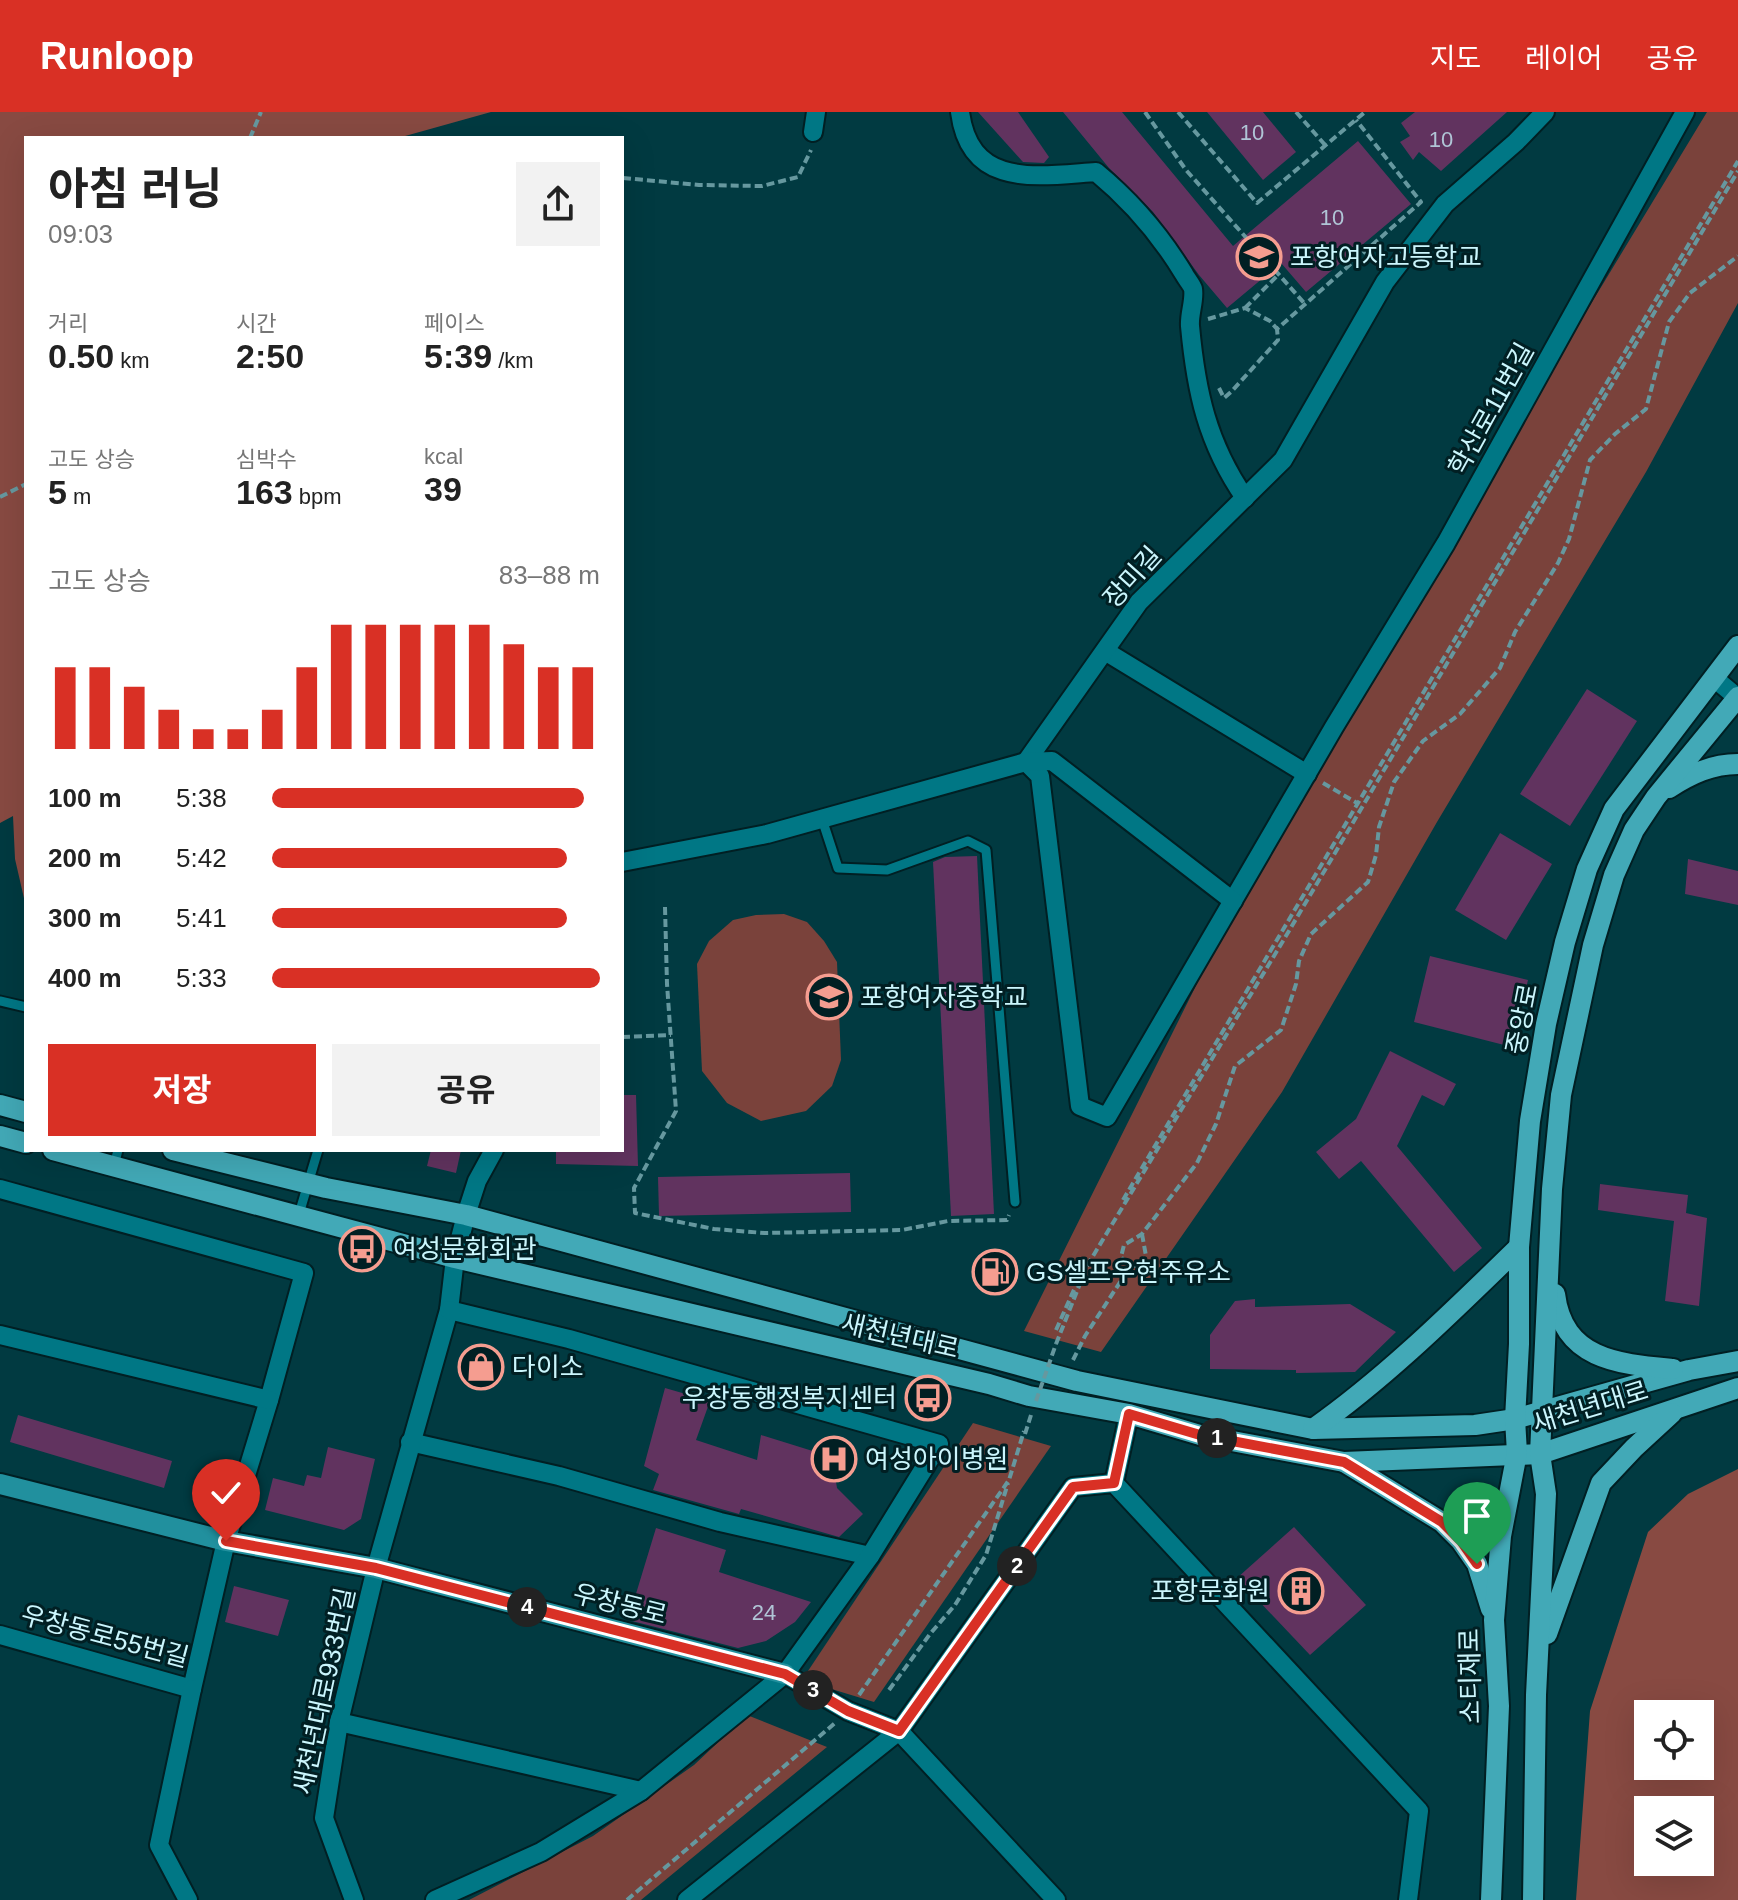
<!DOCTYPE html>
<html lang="ko">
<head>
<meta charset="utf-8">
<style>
	body { margin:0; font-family:Arial,"Noto Sans KR",sans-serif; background:#f2f2f2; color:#222; height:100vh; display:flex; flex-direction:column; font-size:30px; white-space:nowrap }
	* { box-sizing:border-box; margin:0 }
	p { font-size:26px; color:#767676 }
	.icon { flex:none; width:44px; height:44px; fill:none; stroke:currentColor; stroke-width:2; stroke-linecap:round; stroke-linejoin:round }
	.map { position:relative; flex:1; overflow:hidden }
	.panel { position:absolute; left:24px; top:24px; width:600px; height:1016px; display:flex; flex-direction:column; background:#fff; border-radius:0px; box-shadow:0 8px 32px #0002 }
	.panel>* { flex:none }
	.fabs { position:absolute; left:1634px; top:1588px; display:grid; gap:16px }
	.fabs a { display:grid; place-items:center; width:80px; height:80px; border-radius:0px; background:#fff; box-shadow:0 8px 32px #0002; font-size:40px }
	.pin { position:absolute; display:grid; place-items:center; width:68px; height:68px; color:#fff; margin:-82px -34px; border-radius:50% 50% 50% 0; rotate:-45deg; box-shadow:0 0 8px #0007 }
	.pin .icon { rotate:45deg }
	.km { position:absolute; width:40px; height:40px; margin:-20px; border-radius:50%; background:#222; color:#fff; font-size:22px; line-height:40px; text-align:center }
	.round { display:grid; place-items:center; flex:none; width:84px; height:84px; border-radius:0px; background:#f2f2f2 }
	.head { display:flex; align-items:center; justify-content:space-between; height:136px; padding:0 24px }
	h1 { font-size:44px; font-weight:700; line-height:60px }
	.metrics { display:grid; grid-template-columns:repeat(3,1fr); gap:12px; height:136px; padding:8px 24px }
	.metrics div { display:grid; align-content:center }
	.metrics b { font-size:34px; font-weight:700 }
	.metrics small { font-size:22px; font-weight:400 }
	.metrics p { font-size:22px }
	.chart { height:224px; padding:16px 24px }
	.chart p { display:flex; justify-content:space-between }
	.chart svg { width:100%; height:144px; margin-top:8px; stroke:#d93025; stroke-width:6 }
	.primary-button { display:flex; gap:16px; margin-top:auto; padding:16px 24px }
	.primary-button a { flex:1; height:92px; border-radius:0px; background:#d93025; color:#fff; font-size:32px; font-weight:700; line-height:92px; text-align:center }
	.primary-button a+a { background:#f2f2f2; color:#222 }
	ul { padding:0 24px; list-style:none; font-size:26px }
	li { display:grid; grid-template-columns:128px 96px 1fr; align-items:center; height:60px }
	li i { height:20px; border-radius:10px; background:#d93025 }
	header { display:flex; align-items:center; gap:48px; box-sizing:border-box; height:112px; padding:0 40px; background:#d93025; color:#fff }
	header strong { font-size:38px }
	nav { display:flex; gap:44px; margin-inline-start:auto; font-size:28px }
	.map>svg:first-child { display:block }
	.green { fill:#7a423b }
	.forest { fill:#884a42; fill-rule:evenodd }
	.building { fill:#61335f }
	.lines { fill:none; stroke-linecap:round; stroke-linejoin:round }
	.service-casing { stroke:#011f23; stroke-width:13 }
	.minor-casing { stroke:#011f23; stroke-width:22 }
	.secondary-casing { stroke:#011f23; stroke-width:24 }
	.primary-casing { stroke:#011f23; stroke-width:24 }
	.path { stroke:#66989f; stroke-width:4; stroke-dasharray:8 4; stroke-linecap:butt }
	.service { stroke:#007785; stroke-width:9 }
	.minor { stroke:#007785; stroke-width:18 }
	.secondary { stroke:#21909e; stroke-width:20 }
	.primary { stroke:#42a9b7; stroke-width:20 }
	.path-bridge { stroke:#66989f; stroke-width:4; stroke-dasharray:8 4; stroke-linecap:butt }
	.route-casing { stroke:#fff; stroke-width:16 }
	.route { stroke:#d93025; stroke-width:10 }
	.labels { text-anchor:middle; stroke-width:6; stroke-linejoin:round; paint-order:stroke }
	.number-label { font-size:22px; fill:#b0c5d6 }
	.poi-label { font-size:26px; fill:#cbf6fd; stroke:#011f23; text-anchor:start }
	.street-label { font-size:26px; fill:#cbf6fd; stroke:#011f23 }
</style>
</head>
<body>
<header>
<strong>Runloop</strong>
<nav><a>지도</a><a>레이어</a><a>공유</a></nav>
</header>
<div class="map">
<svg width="1738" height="1788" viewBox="0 0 1738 1788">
	<rect width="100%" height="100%" fill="#013a41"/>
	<g class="green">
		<path d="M1707,0h31v191l-92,169 -209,350 -155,270 -181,260 -77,-21 254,-510z"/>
		<path d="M784,802l23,8 17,19 13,21 4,98 -9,26 -26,25 -45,10 -34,-18 -25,-32 -5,-107 12,-23 24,-21 23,-5z"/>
		<path d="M973,1311l78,23 -177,256 -72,-22z"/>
		<path d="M747,1603l80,32 -186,153h-172l124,-64 101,-71z"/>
	</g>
	<g class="forest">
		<path d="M0,0h491l-93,26h-372v769l-11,-48 -2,-43 -13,7z"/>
		<path d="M1738,1357v431h-162l14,-189 58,-179 40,-38zM1700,1602v52h-52v-52zM1700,1698v52h-52v-52z"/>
	</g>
	<g class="building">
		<path d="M978,0h40l31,45 -5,6 -21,-1z"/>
		<path d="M1063,0h59l111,134 125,-105 53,63 -105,88 -25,-29 -54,45 -28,-33 -46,-63 -44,-44z"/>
		<path d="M1207,0h56l33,40 -33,28z"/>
		<path d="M1415,0h92l-66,59 -22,-19 -6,8 -13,-18 10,-6 -9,-13z"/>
		<path d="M1587,577l50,32 -67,105 -50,-32z"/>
		<path d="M1500,721l52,31 -46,76 -51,-30z"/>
		<path d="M977,744l17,358 -43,2 -18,-354 12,-5z"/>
		<path d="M1688,747l50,12v34l-53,-11z"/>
		<path d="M1430,844l98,24 -16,67 -98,-25z"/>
		<path d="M1390,939l66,33 -12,22 -22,-11 -25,51 85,102 -28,24 -93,-111 -22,18 -23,-27 40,-33z"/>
		<path d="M622,983h14l2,71 -82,-2v-14h66z"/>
		<path d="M431,1038h30l-5,23 -29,-7z"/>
		<path d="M850,1061l1,39 -192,4 -1,-39z"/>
		<path d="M1600,1072l88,11 -2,18 21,5 -8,88 -34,-5 9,-80 -76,-11z"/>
		<path d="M1255,1187v8l95,-3 46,28 -41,40 -59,1v-3l-86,-1v-34l25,-34z"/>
		<path d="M665,1276l45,13 -14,39 61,20 4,-25 71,22 5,31 26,26 -24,23 -98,-28 -2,5 -86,-24 6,-16 -15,-8z"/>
		<path d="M18,1303l154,46 -8,27 -154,-46z"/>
		<path d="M328,1335l47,12 -14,60 -17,11 -79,-20 8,-32 31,8 3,-11 14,3z"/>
		<path d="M1294,1415l72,78 -56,50 -73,-77z"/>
		<path d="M656,1416l70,22 -7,22 92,30 -16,20 -29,19 -28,7 -110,-28z"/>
		<path d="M234,1474l55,14 -11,36 -53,-14z"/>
	</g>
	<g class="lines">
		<g class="service-casing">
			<g id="service">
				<path d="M822,707l16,49 49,2 81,-29 18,9 29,352"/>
				<path d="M0,889l26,6"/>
				<path d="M114,1054l4,-16"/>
				<path d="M299,1102l19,-64"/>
			</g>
		</g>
		<g class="minor-casing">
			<g id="minor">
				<path d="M960,0c10,77 77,64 136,60 34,28 65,64 88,102 2,4 8,11 9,15 2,11 -4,25 -3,37 6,65 17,117 55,172"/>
				<path d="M813,20l3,-20"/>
				<path d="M1105,539l202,123"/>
				<path d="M1714,566l24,20"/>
				<path d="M1026,650l14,14 40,330 27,11 227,-390 112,-184 239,-431"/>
				<path d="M1026,650l113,-160 144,-142 102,-178 60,-78 71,-62 29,-30"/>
				<path d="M622,750l145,-28 259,-72 26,-1 181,140"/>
				<path d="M0,1077l304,84 -35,127 -43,141 -34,148 -192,-54"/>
				<path d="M0,1223l269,65"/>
				<path d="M410,1330l149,34 161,46 150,34"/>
				<path d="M1114,1371l15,-69"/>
				<path d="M785,1562l63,37 51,20 157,169"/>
				<path d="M339,1610l302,69"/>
				<path d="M188,1788l-29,-55 33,-156"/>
				<path d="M354,1788l-30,-82 15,-96 37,-154 73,-258 6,-52 11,-43 11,-34 17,-31"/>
				<path d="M435,1788l106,-48 100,-61 144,-117 85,-118 69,-112 -370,-105 -120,-29"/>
				<path d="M687,1788l212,-169 174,-244 41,-4 305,328 -11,89"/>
			</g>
		</g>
		<g class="secondary-casing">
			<path id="secondary" d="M0,1372l226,57 150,27 409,106"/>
		</g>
		<g class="primary-casing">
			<g id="primary">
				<path d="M1669,676c22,-14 43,-24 69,-24"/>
				<path d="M0,993l26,7"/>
				<path d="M0,1024l26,7"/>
				<path d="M53,1038l402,108 534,126 40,12 100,18 71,21 144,27 196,-8 198,-66"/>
				<path d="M173,1038l153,38 140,27 611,166 236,48 162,-4 40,-6 174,-49 49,-9"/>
				<path d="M1555,1182c8,66 64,70 118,75"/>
				<path d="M1313,1317c75,-53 140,-118 206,-182"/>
				<path d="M1344,1350l98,60 19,19 16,23 14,45"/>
				<path d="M1547,1522l54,-151 33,-35 38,-35"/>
				<path d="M1491,1788l8,-194 -5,-86 7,-84 16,-83 -2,-34 4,-75v-97l11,-126 16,-97 19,-82 22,-73 27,-60 124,-163"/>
				<path d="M1533,1788l3,-205 10,-201 -6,-40 12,-265 9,-94 32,-150 21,-70 20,-45 22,-33 82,-100"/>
			</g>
		</g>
		<g class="path">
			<path d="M1145,0l41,58 119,134"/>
			<path d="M1178,0l79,91 108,-91"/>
			<path d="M1296,0l30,34"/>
			<path d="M250,26l11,-26"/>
			<path d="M623,66l76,7 63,1 36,-9 13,-27"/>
			<path d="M1245,196l34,-34"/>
			<path d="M1208,207l37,-11 25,13 7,8"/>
			<path d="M1219,276l5,10 8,-7 46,-51 -1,-11 144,-127 -65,-82"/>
			<path d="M0,385l26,-13"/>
			<path d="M1323,671l34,20"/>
			<path d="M665,795l2,77 9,127 -42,77 1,25 79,16 50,4 138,-3 46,-9 59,-1 2,-5"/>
			<path d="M622,925l49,-2"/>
			<path d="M1123,1088l615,-1039"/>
			<path d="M1142,1122l4,22 -5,8 -11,3 -9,-10 3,-12 18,-11 55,-71 19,-39 19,-58 46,-36 15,-46 3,-23 12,-27 57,-52 8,-27 3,-28 15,-45 29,-41 37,-27 40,-46 15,-36 43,-69 11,-24 21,-79 25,-26 31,-25 23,-87 21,-29 48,-37"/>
			<path d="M1056,1218l25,-56"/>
			<path d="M1056,1232l31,-78 196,-325 455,-770"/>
			<path d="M1073,1248l12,-24 45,-69"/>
			<path d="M1025,1322l6,-19"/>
			<path d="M889,1578l41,-56 25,-29 31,-50 22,-72"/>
			<path d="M859,1583l150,-215 15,-49"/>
			<path d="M627,1788l208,-177"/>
		</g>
		<use href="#service" class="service"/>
		<use href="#minor" class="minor"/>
		<use href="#secondary" class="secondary"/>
		<use href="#primary" class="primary"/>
		<path class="path-bridge" d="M1036,1289l20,-57"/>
	</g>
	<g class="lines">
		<g class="route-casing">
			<path id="route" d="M226,1429l150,27 409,106 63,37 51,20 174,-244 41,-4 15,-69 71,21 144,27 98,60 19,19 16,23"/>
		</g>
		<use href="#route" class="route"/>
	</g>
	<defs>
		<g id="school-ring" transform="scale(2.3)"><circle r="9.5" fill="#011f23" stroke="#f59d90" stroke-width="1.5"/><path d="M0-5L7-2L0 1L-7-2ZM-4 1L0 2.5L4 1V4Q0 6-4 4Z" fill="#f59d90"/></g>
		<g id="bus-ring" transform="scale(2.3)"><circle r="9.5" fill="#011f23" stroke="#f59d90" stroke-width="1.5"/><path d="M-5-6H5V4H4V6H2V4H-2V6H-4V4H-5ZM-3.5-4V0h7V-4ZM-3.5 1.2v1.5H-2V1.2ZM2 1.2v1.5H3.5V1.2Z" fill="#f59d90"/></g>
		<g id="fuel-ring" transform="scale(2.3)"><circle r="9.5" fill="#011f23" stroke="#f59d90" stroke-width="1.5"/><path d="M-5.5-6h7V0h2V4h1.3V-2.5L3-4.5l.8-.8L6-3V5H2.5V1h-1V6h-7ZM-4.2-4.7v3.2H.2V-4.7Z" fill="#f59d90"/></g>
		<g id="shop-ring" transform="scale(2.3)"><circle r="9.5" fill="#011f23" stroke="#f59d90" stroke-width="1.5"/><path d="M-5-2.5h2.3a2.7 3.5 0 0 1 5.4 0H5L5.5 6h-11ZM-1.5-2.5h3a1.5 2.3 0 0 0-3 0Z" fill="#f59d90"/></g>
		<g id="hospital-ring" transform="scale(2.3)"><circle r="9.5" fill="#011f23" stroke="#f59d90" stroke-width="1.5"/><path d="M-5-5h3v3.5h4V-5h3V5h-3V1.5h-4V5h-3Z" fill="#f59d90"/></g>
		<g id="building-ring" transform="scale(2.3)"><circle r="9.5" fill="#011f23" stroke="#f59d90" stroke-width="1.5"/><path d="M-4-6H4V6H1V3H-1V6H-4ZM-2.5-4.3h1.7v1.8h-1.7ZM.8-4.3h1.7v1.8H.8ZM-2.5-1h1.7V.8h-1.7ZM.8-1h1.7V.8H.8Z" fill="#f59d90"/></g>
	</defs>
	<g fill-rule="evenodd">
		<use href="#school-ring" x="1259" y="145"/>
		<use href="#school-ring" x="829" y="885"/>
		<use href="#bus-ring" x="362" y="1137"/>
		<use href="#fuel-ring" x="995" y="1160"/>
		<use href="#shop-ring" x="481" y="1255"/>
		<use href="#bus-ring" x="928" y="1286"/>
		<use href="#hospital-ring" x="834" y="1347"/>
		<use href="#building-ring" x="1301" y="1479"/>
	</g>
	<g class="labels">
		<g class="number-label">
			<text x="1252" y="28">10</text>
			<text x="1441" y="35">10</text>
			<text x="1332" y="113">10</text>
			<text x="764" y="1508">24</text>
		</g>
		<g class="poi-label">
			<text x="1290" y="154">포항여자고등학교</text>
			<text x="860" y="894">포항여자중학교</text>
			<text x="393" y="1146">여성문화회관</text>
			<text x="1026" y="1169">GS셀프우현주유소</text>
			<text x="512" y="1264">다이소</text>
			<text x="897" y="1295" text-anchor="end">우창동행정복지센터</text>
			<text x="865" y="1356">여성아이병원</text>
			<text x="1270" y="1488" text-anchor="end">포항문화원</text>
		</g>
		<g class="street-label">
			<text transform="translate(1491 297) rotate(-61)" y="9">학산로11번길</text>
			<text transform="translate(1132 465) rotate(-48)" y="9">장미길</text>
			<text transform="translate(1522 907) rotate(-79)" y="9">중앙로</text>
			<text transform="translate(900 1224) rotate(13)" y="9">새천년대로</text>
			<text transform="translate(1590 1295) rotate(-17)" y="9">새천년대로</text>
			<text transform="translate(620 1492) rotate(14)" y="9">우창동로</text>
			<text transform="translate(105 1524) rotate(15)" y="9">우창동로55번길</text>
			<text transform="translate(1470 1564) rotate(-91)" y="9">소티재로</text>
			<text transform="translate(324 1579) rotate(-78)" y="9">새천년대로933번길</text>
		</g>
	</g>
</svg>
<div class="fabs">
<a><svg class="icon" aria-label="locate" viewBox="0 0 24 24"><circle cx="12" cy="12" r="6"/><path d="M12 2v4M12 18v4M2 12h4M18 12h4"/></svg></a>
<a><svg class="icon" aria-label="layers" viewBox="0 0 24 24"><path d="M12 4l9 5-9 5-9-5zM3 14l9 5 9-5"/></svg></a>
</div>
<div class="pin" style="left:1477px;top:1452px;background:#1e9e55"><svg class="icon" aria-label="arrive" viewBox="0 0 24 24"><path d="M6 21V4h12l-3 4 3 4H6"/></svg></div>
<div class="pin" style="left:226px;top:1429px;background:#d93025"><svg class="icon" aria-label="check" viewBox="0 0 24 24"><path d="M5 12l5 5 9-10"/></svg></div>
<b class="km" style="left:1217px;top:1326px">1</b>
<b class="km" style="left:1017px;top:1454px">2</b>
<b class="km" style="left:813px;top:1578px">3</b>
<b class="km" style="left:527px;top:1495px">4</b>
<section class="panel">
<div class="head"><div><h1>아침 러닝</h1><p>09:03</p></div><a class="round"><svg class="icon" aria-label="share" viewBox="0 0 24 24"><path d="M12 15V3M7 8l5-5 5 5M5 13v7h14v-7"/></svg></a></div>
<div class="metrics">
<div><p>거리</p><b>0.50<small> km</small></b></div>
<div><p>시간</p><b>2:50</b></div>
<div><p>페이스</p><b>5:39<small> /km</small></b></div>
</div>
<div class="metrics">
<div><p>고도 상승</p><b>5<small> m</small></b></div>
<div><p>심박수</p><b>163<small> bpm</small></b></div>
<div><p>kcal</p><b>39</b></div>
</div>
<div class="chart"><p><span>고도 상승</span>83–88 m</p>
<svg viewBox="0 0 160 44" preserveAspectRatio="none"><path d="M5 44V19M15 44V19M25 44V25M35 44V32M45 44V38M55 44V38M65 44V32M75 44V19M85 44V6M95 44V6M105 44V6M115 44V6M125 44V6M135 44V12M145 44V19M155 44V19"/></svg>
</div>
<ul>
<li><b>100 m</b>5:38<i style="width:95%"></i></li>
<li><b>200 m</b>5:42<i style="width:90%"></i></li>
<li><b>300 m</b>5:41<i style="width:90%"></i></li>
<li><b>400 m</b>5:33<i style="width:100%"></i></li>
</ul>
<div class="primary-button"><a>저장</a><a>공유</a></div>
</section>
</div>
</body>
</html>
